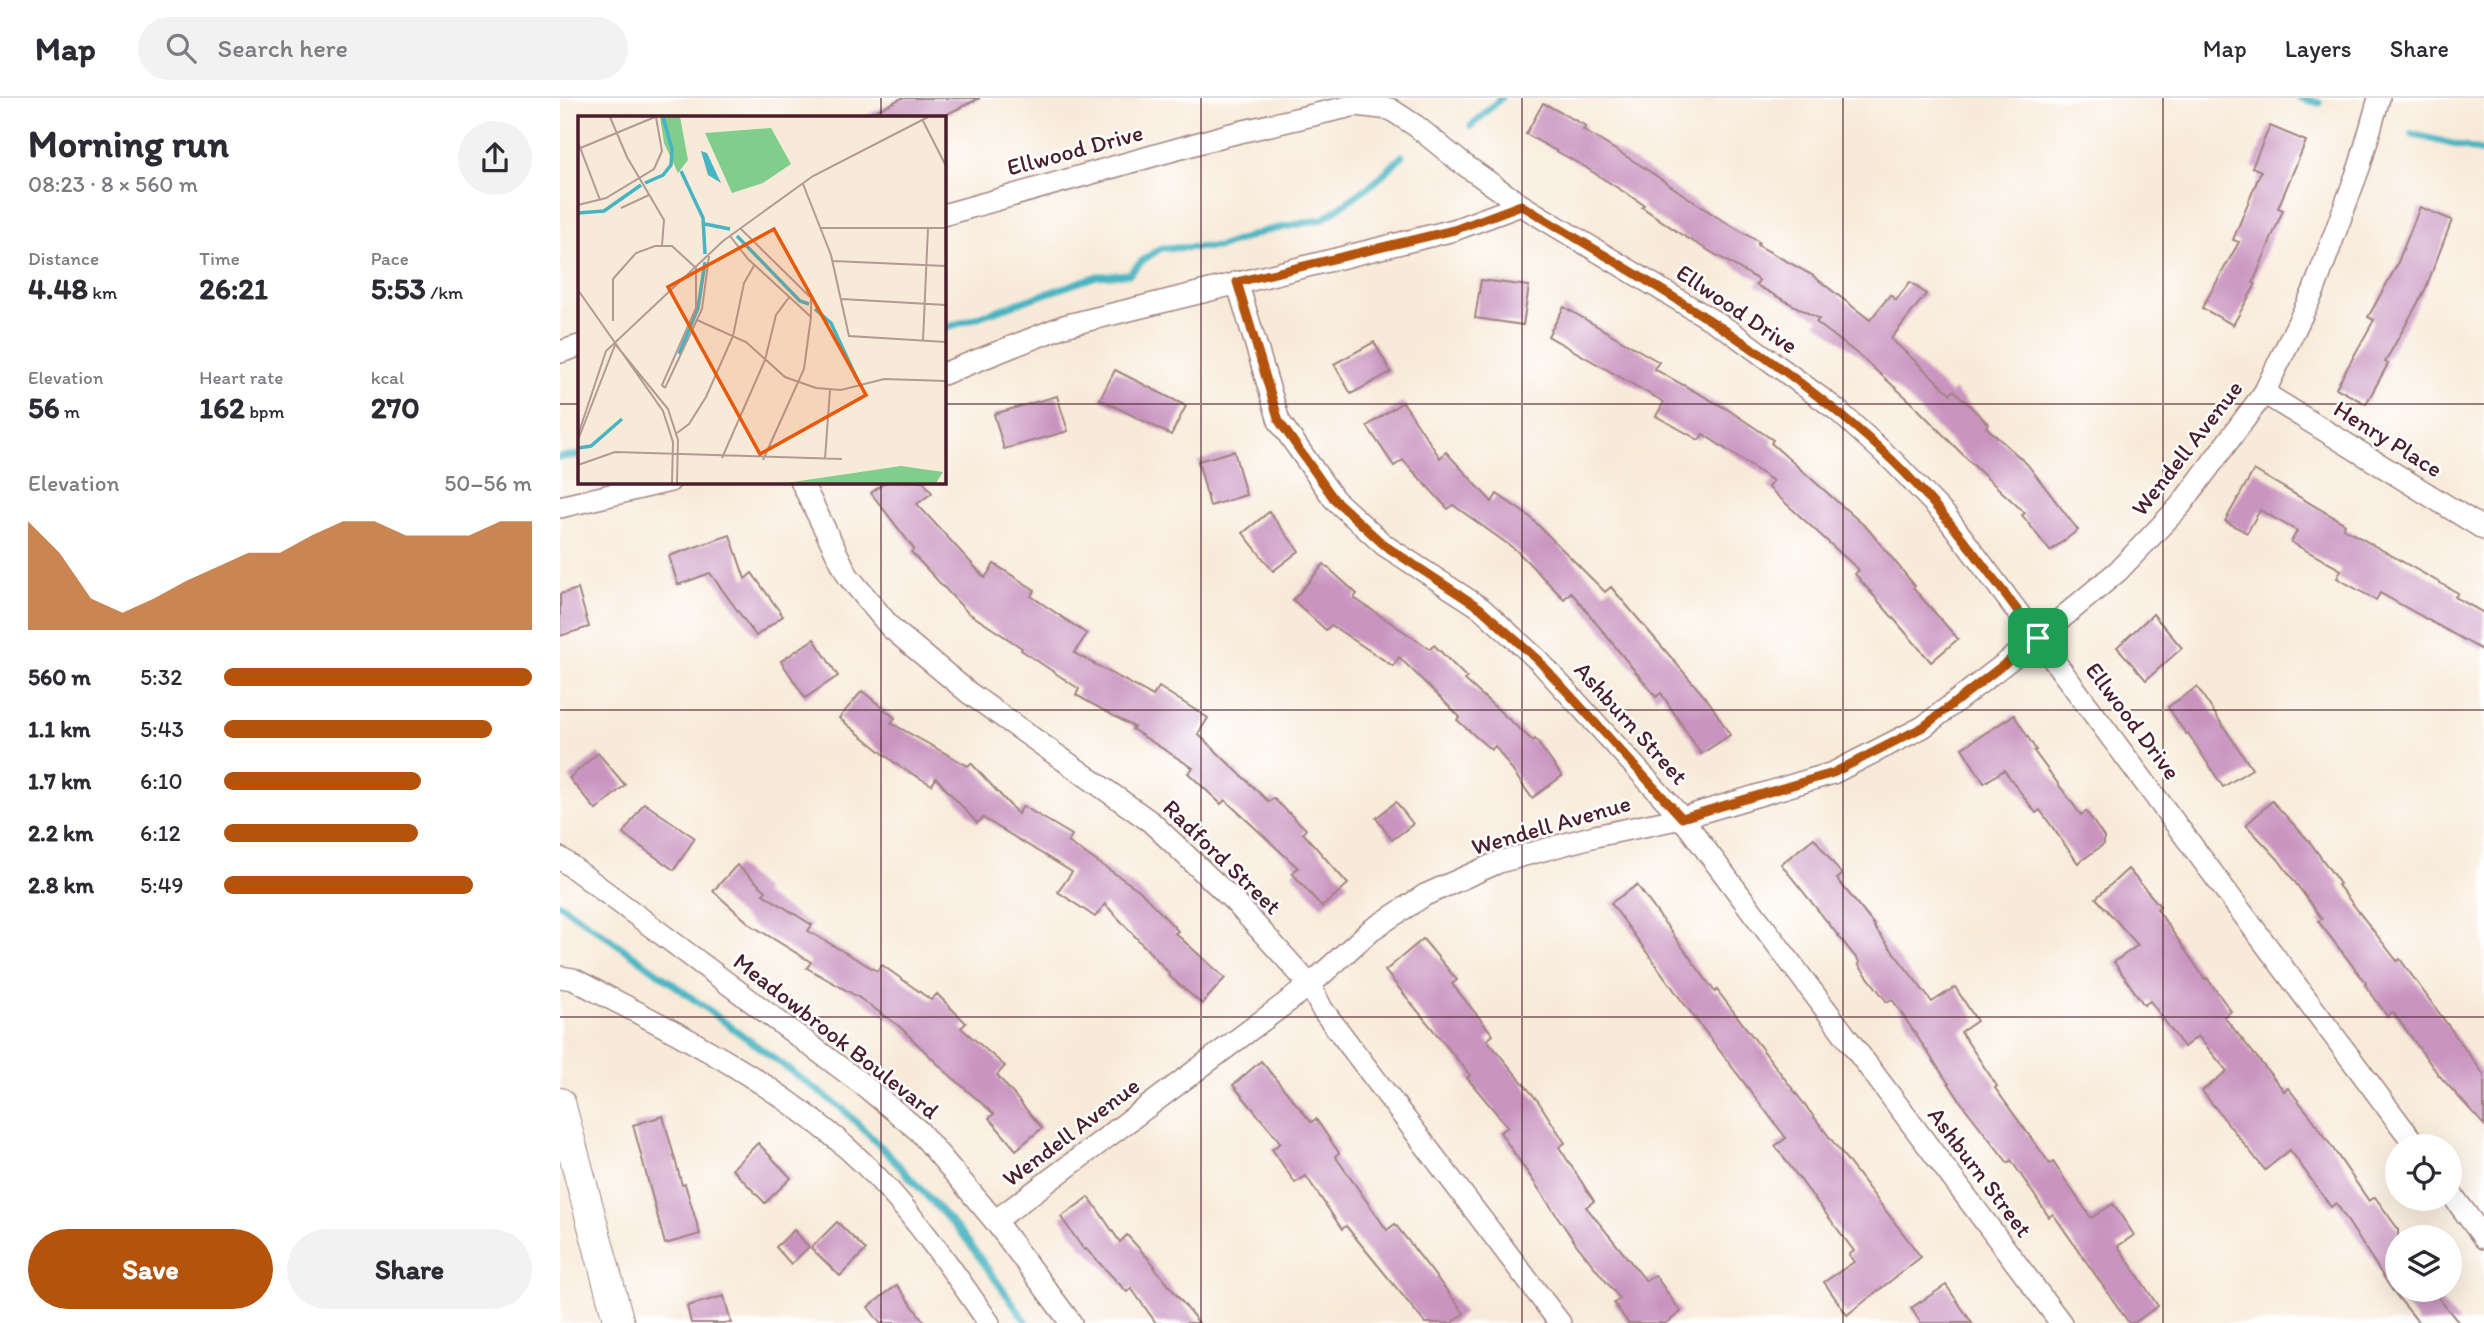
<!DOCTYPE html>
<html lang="en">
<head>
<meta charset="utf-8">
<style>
	body { margin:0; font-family:Itim,sans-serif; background:#f2f2f3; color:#2b2b33; height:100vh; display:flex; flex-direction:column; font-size:26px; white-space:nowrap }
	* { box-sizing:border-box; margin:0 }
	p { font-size:23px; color:#7c7c81 }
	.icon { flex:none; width:38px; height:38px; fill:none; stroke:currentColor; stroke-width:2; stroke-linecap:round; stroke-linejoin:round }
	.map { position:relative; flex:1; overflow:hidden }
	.drawer { display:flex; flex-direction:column; background:#fff; width:560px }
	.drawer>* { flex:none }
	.controls { position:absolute; left:1825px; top:1036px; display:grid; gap:14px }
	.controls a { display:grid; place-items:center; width:77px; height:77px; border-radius:50%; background:#fff; box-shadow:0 7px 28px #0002; font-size:35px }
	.pin { position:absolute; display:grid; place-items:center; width:60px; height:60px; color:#fff; margin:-30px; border-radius:14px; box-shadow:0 4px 10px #0006 }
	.round { display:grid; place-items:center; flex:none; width:74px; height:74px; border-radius:37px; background:#f2f2f3 }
	.overview { display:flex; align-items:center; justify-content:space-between; height:119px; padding:0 28px }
	h1 { font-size:38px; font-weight:700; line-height:52px }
	.metrics { display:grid; grid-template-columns:repeat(3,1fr); gap:10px; height:119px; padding:7px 28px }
	.metrics div { display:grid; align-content:center }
	.metrics b { font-size:30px; font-weight:700 }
	.metrics small { font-size:19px; font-weight:400 }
	.metrics p { font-size:19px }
	.chart { height:196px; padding:14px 28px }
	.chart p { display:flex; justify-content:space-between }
	.chart svg { width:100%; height:126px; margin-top:7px; fill:#b45309; opacity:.7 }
	.button { display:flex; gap:14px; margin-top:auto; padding:14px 28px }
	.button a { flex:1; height:80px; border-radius:42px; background:#b45309; color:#fff; font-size:28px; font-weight:700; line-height:80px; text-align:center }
	.button a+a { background:#f2f2f3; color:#2b2b33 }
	ul { padding:0 28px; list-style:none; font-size:23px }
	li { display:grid; grid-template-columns:112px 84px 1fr; align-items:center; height:52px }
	li i { height:18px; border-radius:9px; background:#b45309 }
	header { display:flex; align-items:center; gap:42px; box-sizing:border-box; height:98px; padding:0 35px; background:#fff; border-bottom:2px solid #e1e1e2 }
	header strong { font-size:33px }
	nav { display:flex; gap:38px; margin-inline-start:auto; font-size:24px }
	.search { width:490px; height:63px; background:#f2f2f3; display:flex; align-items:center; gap:18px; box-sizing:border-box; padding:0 24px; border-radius:38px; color:#7c7c81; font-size:26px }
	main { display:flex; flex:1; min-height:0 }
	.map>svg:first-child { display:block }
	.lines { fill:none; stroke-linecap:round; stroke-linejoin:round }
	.stream { stroke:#46b4c2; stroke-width:7 }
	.building { fill:#c994c0 }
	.street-casing { stroke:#a18482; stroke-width:24 }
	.secondary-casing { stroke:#a18482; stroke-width:32 }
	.street { stroke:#fff; stroke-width:21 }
	.secondary { stroke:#fff; stroke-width:30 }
	.route-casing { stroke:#fff; stroke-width:14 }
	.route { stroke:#b45309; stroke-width:9 }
	.grid { fill:none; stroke:#4a1f2b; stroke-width:2; stroke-opacity:0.55 }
	.labels { text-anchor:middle; stroke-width:5; stroke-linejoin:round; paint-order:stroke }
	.street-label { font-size:24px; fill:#4a1f2b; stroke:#fff }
	.inset-river { fill:none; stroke:#46b4c2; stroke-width:3.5 }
	.inset-road { fill:none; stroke:#b29993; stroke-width:2 }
	.view { fill:#e8590c; fill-opacity:0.15; stroke:#e8590c; stroke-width:3.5 }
	.inset-edge { fill:none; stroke:#4a1f2b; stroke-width:3.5 }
</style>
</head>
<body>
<header>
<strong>Map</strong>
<div class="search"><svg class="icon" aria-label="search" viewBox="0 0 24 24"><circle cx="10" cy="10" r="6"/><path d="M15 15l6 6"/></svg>Search here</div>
<nav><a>Map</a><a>Layers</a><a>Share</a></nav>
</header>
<main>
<section class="drawer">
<div class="overview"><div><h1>Morning run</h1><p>08:23 · 8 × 560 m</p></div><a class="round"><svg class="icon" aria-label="share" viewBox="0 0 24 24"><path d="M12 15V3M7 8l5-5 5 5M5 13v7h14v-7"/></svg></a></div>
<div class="metrics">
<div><p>Distance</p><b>4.48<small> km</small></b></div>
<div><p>Time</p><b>26:21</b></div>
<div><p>Pace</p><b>5:53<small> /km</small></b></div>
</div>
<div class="metrics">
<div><p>Elevation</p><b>56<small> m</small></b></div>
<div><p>Heart rate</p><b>162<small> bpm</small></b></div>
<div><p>kcal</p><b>270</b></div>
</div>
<div class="chart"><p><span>Elevation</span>50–56 m</p>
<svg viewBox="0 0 160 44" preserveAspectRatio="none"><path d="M0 44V6L10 17L20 33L30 38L40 33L50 27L60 22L70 17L80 17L90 11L100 6L110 6L120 11L130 11L140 11L150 6L160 6V44z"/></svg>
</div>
<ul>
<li><b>560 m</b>5:32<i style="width:100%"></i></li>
<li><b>1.1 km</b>5:43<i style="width:87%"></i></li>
<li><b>1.7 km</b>6:10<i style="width:64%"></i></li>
<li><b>2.2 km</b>6:12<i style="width:63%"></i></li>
<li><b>2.8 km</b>5:49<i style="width:81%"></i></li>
</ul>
<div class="button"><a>Save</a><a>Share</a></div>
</section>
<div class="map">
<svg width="1924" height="1225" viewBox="0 0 1924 1225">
	<rect width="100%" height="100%" fill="#fff"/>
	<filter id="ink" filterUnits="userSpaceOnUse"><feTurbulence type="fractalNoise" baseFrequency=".0143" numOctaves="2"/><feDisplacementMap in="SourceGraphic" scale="14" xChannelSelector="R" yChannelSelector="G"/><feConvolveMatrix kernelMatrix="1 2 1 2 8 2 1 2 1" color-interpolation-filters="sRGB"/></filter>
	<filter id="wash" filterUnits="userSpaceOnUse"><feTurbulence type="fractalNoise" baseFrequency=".00686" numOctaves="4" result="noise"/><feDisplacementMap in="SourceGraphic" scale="28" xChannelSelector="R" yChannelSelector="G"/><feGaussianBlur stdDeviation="1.57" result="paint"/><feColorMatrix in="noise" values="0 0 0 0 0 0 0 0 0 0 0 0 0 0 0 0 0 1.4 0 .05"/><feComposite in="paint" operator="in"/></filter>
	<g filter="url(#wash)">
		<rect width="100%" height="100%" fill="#f8ead8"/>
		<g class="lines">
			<g class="stream">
				<path d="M1740,0l19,5"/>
				<path d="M911,28l30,-28"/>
				<path d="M1852,36l72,18"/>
				<path d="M383,231l154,-53 32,-2 14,-14 18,-12 58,-1 46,-16 58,-12 52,-37 27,-26"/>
				<path d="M0,359l19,-2"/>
				<path d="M0,806l90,63 194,143 45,45 75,81 63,87"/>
			</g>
		</g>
		<g id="blocks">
			<g class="building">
				<path d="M342,0h78l-39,19h-78z"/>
				<path d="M983,5l43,23 -3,4 57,35 77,52 42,25 -2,3 55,30 58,45 20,-25 6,5 14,-18 16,12 -35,45 60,55 3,-4 34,34 -2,3 41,37 51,66 -28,21 -28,-36 3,-2 -53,-49 -63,-64 -49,-44 -44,-34 3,-3 -63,-34 3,-5 -77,-45 -40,-28 2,-2 -59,-38 -59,-33z"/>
				<path d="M1710,28l36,15 -28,67 5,2 -30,73 3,1 -23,41 -31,-17 37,-66 -6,-2 28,-69 -9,-4z"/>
				<path d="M1860,109l32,13 -27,70 -40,72 3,2 -22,40 -30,-16 38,-68 -6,-3 28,-50z"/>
				<path d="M921,182l48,6 -6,39 -48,-7z"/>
				<path d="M1004,209l95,55 -5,7 73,40 46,31 -2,3 97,86 47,57 -2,2 45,51 -27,23 -76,-88 4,-4 -91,-83 5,-6 -70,-47 -4,6 -43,-24 8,-14 -116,-66z"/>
				<path d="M814,244l17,30 -40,22 -17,-30z"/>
				<path d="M555,272l71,36 -15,29 -71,-36z"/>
				<path d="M497,298l11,35 -64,18 -10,-35z"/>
				<path d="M843,304l37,56 6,-6 46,50 5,-8 33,23 75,75 6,-5 99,116 20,32 -29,19 -40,-61 -5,4 -85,-105 -7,7 -48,-49 -63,-45 -5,4 -45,-49 -9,6 -27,-40z"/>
				<path d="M674,353l12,44 -36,11 -12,-45z"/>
				<path d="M1694,372l91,54 -2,4 115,65 -3,4 29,16v38l-104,-58 -4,7 -39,-22 4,-8 -50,-28 6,-11 -37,-21 -13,23 -22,-12z"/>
				<path d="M327,383h36l9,12 -15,11 68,74 9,-14 41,26 -4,6 56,38 -13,19 79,43 6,-9 49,31 -10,16 71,68 4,-4 33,31 -3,4 45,51 -26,23 -30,-34 6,-5 -73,-68 -4,4 -33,-31 5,-5 -61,-39 2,-2 -58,-32 3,-6 -58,-39 1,-2 -55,-36 -56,-60 3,-3 -43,-56z"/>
				<path d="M709,414l30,39 -26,20 -30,-38z"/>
				<path d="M170,437l15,44 7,-6 31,43 -27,20 -46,-63 -32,12 -9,-29z"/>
				<path d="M764,466l33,30 -3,4 76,51 4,-4 33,33 -2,2 68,61 2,-2 27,37 -30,22 -37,-52 -4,4 -34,-30 3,-3 -61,-60 -6,9 -62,-41 -5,5 -33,-30z"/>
				<path d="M18,491l11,38 -29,9v-42z"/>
				<path d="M1593,516l29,34 -36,32 -29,-33z"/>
				<path d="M254,541l24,37 -33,22 -24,-37z"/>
				<path d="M1637,589l55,82 -29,18 -35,-54 -2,1 -18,-27z"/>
				<path d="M302,593l33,27 -4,5 77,43 3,-3 47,51 5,-8 49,29 -4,7 71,48 39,41 -3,2 50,45 -23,26 -34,-29 1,-2 -64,-69 -10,13 -37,-25 14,-20 -89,-54 -6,5 -41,-45 -4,7 -32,-18 -61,-49z"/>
				<path d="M1454,617l22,35 -2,1 47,64 5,-4 18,26v7l-26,19 -38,-53 -4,3 -32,-43 -20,13 -22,-35z"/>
				<path d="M38,655l27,32 -29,25 -27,-32z"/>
				<path d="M1712,703l37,40 31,43 -2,1 59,76 3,-2 84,116v50l-46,-51 -45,-62 -6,4 -22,-32 1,-1 -48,-62 4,-2 -44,-60 -32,-34z"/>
				<path d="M836,704l17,22 -21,16 -16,-22z"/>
				<path d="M84,705l51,35 -21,32 -51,-36z"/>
				<path d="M1254,740l28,37 -5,4 38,47 -1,1 58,75 23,-15 22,34 -16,11 36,54 -2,2 55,76 3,-2 38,56 22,-14 21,31 -16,11 40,60 -24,17h-5l-76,-109 -4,3 -38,-57 -3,3 -43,-55 -73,-109 -5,3 -29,-38 2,-1 -79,-99z"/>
				<path d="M177,767l29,26 -3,3 49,31 -4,6 69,40 5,-6 49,35 6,-6 29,29 -5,5 44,38 -8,9 45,53 -26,22 -27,-32 5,-4 -50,-44 -45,-44 -41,-29 -51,-29 4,-6 -60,-37 -38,-34z"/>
				<path d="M1568,771l32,37 -3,3 48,70 2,-1 24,33 -7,6 60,74 4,-3 24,30 57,83 6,-4 23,32v61h34l27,33h-40l-27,-33 -56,-87 -5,4 -41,-57 -25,20 -63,-79 25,-20 -29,-35 -14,11 -34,-46 -6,4 -30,-43 24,-17 -42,-47z"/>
				<path d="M1077,787l78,107 2,-2 204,267 -74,58 -23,-33 30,-20 -5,-7 5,-4 -79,-105 11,-8 -104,-137 -71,-98z"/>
				<path d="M863,841l34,41 -5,4 41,51 -6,5 51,61 27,42 -6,4 35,54 -8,6 60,74 9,-6 26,37 -15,11h-38l-14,-20 6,-4 -44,-55 -76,-112 8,-5 -41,-49 3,-3 -85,-104z"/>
				<path d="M701,963l50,61 5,-3 23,34 -4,3 52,74 8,-6 69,89 -12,10h-27l-79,-97 -4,3 -36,-53 -11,7 -23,-34 9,-6 -48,-58z"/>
				<path d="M103,1018l19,69 3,-1 15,50 -35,10 -32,-119z"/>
				<path d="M198,1045l33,35 -26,25 -33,-34z"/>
				<path d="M529,1099l31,45 7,-7 28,31 -1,1 45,56h-43l-25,-35 -4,4 -41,-43 -2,1 -23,-33z"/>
				<path d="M277,1124l29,28 -26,26 -29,-28z"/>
				<path d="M234,1132l15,17 -18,17 -15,-17z"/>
				<path d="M337,1187l28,38h-45l-12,-16z"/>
				<path d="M1386,1187l26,38h-51l-10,-15z"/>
				<path d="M164,1198l7,27h-40l-4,-17z"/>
			</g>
		</g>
	</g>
	<g filter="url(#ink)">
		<use href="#blocks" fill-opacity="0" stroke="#a18482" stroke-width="2"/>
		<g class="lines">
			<g class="street-casing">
				<g id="street">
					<path d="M383,117l284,-80 129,-30 34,4 26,17 43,35 62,44"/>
					<path d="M677,184l42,139 55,78 50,46 97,63 57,52 144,158 379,505"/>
					<path d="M0,254l19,-6"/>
					<path d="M383,276l121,-48 390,-96 67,-25 209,126 107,79 57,52 52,54 470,630"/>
					<path d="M1704,295l220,136"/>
					<path d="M241,383l47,95 43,52 78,65 182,129 84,80 75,83 12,24 238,314"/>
					<path d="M0,409l110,-26"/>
					<path d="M0,760l302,226 57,47 76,90 76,102"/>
					<path d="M0,879l13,2c106,55 218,109 302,196 43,45 79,97 114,148"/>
					<path d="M1890,1094l34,46"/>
					<path d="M435,1123l315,-236 61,-55 54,-35 74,-33 96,-26 87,-18 151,-45 90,-46 115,-89 80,-67 62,-65 84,-113 50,-103 46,-125 19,-67"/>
				</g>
			</g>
			<g class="secondary-casing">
				<path id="secondary" d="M0,1005l59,220"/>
			</g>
			<use href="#street" class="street"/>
			<use href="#secondary" class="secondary"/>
		</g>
	</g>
	<g class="lines" filter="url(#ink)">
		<g class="route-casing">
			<path id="route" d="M961,107c129,78 262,151 372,256 55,53 99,116 145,177l-115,89 -90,46 -151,45 -144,-158 -58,-52 -96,-63 -50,-46 -55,-78 -42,-139 217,-52z"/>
		</g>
		<use href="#route" class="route"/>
	</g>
	<path class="grid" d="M321,0v19M641,0v1225M962,0v1225M1283,0v1225M1603,0v1225M0,306h19M383,306h1541M321,383v842M0,612h1924M0,919h1924"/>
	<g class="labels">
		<g class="street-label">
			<text transform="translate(515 52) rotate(-15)" y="8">Ellwood Drive</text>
			<text transform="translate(1177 211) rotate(34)" y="8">Ellwood Drive</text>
			<text transform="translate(1828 341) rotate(32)" y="8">Henry Place</text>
			<text transform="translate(1627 350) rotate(-52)" y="8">Wendell Avenue</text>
			<text transform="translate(1573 623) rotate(53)" y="8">Ellwood Drive</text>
			<text transform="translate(1071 625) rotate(48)" y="8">Ashburn Street</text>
			<text transform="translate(991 727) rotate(-16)" y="8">Wendell Avenue</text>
			<text transform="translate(662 759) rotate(44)" y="8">Radford Street</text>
			<text transform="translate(276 938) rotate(38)" y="8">Meadowbrook Boulevard</text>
			<text transform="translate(511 1034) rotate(-37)" y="8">Wendell Avenue</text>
			<text transform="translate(1420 1074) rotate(53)" y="8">Ashburn Street</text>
		</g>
	</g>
	<g transform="translate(18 18)">
		<rect width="368" height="368" fill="#f8ead8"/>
		<path d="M82,1h20l8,43 -10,13 -14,-30zM193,12l20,36 -28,19 -31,10 -27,-60zM323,350l42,6 -7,11h-150z" fill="#81cd8b"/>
		<path d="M123,35l6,2 14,30 -13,-8z" fill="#46b4c2"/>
		<path class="inset-river" d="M103,55l22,47 2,36M67,67l18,-8 8,-10 1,-16 -9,-32M0,97l26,-2 37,-26M127,108l25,5M159,120l63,65 9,3M237,193l16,14 27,58M101,238l19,-46 7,-46M0,332l13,-2 31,-27"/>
		<path class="inset-road" d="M32,1l17,40 37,63 -2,25M344,3l24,47M0,26l22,58M0,33l77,-32M225,68l28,71 18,81 97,6M0,89l28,-7 48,-29 8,-18 -6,-34M43,92l28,-13M162,112l71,70v19M243,112h125M152,120l18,23 63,58 -7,52 -41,91M255,145l113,5M0,174l85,121 10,31 -1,41M264,183l104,6M119,204l49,22 39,35 31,11 25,2 43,-11 62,2M35,205v-42l23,-26 19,-7h17l24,22v40l-34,77 3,3M345,225l5,-113M37,228l53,65 10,31 -1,43M87,272l37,-79 7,-53M99,317l12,-9 17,-27 27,-61 11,-53 11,-19M0,319l28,-84 117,-110 90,-65 115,-59M0,324l37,-95M144,342l43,-98 11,-45 14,-19M247,343l5,-69M0,349l37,-13 227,7"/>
		<path class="view" d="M196,113l92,166 -106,59 -92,-167z"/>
		<rect width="368" height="368" class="inset-edge"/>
	</g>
</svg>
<div class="controls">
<a><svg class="icon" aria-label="locate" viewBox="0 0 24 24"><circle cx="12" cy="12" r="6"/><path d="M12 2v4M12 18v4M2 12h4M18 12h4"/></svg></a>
<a><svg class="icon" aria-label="layers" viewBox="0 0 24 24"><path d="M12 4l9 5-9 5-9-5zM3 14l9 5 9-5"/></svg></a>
</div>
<div class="pin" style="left:1478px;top:540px;background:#1e9e55"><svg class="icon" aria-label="arrive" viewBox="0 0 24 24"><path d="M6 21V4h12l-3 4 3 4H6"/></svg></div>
</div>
</main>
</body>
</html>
